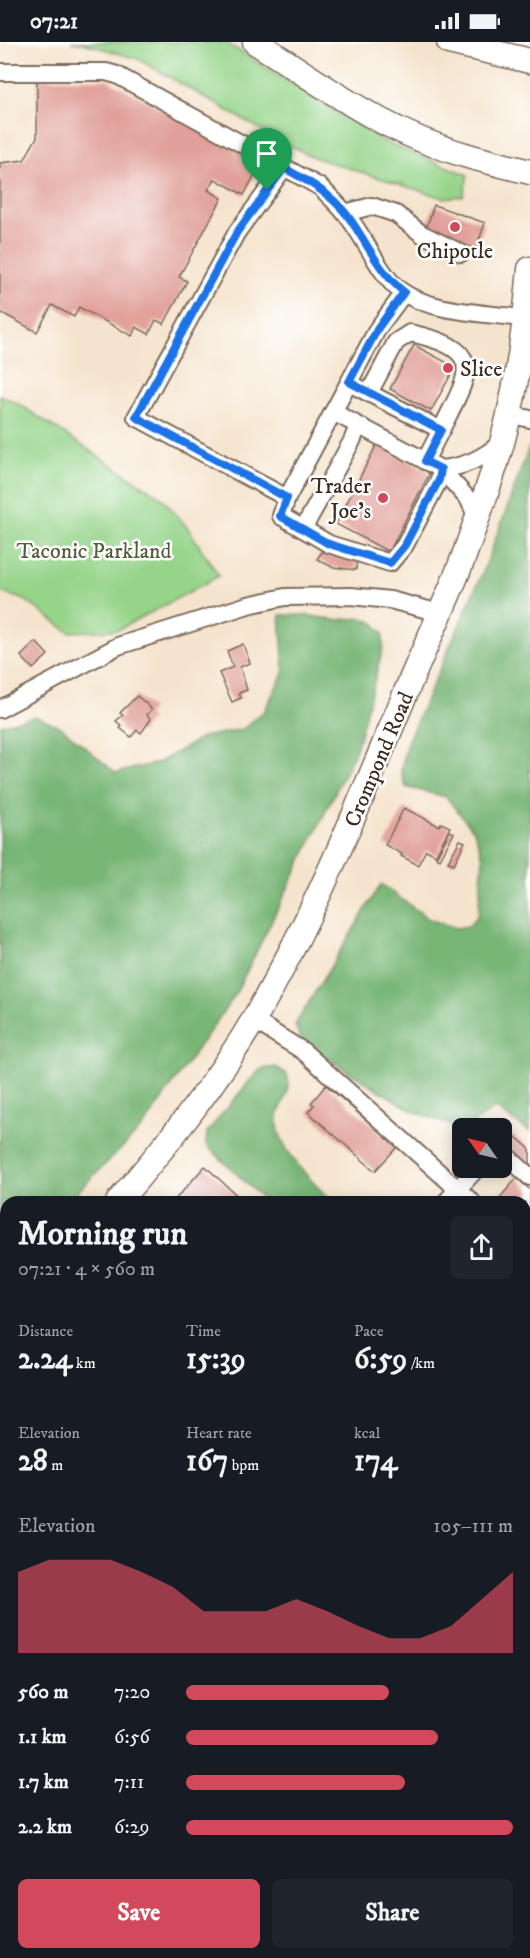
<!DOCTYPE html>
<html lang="en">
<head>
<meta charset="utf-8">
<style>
	body { margin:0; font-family:"IM FELL DW Pica",serif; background:#20242c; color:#f1f3f6; height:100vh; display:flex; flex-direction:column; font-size:22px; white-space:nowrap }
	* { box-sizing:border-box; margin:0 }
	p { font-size:20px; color:#9ea1a6 }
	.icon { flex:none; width:33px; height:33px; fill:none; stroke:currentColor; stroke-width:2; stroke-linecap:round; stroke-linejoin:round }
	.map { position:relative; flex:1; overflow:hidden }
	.drawer { position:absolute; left:0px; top:1154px; width:531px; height:764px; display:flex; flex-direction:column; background:#171b24; border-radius:18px 18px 0 0; box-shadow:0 3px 15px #0003 }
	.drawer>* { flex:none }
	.needle { width:39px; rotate:304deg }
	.tools { position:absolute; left:452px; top:1076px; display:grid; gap:12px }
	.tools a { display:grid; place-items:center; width:60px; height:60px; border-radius:9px; background:#171b24; box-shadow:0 3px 15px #0003; font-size:30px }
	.pin { position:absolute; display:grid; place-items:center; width:51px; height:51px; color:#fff; margin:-62px -26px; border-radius:50% 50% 50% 0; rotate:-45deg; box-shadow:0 0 6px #0007 }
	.pin .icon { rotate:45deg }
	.round { display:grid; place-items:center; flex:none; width:63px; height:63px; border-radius:9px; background:#20242c }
	.head { display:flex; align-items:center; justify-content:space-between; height:102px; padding:0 18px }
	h1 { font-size:33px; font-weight:700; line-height:45px }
	.figures { display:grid; grid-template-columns:repeat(3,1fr); gap:9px; height:102px; padding:6px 18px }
	.figures div { display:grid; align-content:center }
	.figures b { font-size:30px; font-weight:700 }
	.figures small { font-size:16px; font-weight:400 }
	.figures p { font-size:16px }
	.chart { height:168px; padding:12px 18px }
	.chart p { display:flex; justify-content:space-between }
	.chart svg { width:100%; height:108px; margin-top:6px; fill:#d1495b; opacity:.7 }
	.button { display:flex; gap:12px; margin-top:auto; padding:12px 18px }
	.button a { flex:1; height:69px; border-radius:9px; background:#d1495b; color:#fff; font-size:24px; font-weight:700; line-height:69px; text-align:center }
	.button a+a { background:#20242c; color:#f1f3f6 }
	ul { padding:0 18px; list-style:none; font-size:20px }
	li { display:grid; grid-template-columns:96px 72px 1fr; align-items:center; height:45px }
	li i { height:15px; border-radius:8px; background:#d1495b }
	.status { display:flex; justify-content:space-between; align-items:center; height:42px; padding:0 30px; background:#171b24; direction:ltr }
	.status svg { height:16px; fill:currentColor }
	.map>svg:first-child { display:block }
	.green { fill:#96d48a; stroke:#687f54; stroke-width:1.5 }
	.forest { fill:#78b676; stroke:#5a704a; stroke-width:1.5 }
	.building { fill:#e1a19a }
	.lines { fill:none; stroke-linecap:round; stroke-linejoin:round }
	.minor-casing { stroke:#7c6b5b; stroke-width:20 }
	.highway-casing { stroke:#7c6b5b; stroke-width:27 }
	.minor { stroke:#fff; stroke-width:16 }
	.highway { stroke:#fff; stroke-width:24 }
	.route-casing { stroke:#fff; stroke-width:12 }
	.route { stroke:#1a73e8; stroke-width:8 }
	.poi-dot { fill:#d1495b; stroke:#fff; stroke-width:2 }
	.labels { text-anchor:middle; stroke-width:5; stroke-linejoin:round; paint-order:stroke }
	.poi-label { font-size:22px; fill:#3b2a1e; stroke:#fff }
	.park-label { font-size:22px; fill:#565d3e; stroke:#fff }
	.street-label { font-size:22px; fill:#3b2a1e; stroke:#fff }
</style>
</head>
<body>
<div class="status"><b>07:21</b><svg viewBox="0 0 49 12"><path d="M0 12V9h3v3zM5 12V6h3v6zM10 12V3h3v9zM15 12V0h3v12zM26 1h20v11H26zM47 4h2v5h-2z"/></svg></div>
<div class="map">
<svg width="530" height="1916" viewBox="0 0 530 1916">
	<rect width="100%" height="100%" fill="#fff"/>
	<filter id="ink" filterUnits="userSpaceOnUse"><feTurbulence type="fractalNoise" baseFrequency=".0167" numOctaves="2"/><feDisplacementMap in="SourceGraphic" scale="12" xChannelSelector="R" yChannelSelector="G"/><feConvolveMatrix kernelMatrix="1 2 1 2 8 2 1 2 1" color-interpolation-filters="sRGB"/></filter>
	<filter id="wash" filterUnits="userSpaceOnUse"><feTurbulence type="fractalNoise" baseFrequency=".008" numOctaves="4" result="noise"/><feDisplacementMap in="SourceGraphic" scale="24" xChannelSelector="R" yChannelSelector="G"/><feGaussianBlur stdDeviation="1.35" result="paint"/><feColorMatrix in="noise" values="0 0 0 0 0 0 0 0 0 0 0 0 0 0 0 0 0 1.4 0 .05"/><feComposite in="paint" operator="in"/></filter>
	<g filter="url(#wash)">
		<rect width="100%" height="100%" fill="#f5e4cd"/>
		<g class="green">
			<path d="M71,0h154l160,100 83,33 -5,21 -20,2 -130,-41 -34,-17 -141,-81 -55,-16z"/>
			<path d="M0,353l22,11 140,92 25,29 32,49 -101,54 -49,2 -44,-32 -25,-8z"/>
		</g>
		<g class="forest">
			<path d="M530,403v687l-35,-24 -24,17 -16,2 -44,-17 -101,-62 -10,-10 -5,-13 86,-141 48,35 27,9 13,-2 9,-11 5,-57 -9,-27 -28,-34 -40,-10 -5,-15 5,-27 81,-183z"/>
			<path d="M280,573h26l29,5 27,-2 12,5 9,11v14l-27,102 -121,245 -93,133 -74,73 -62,1v11l-6,-5v-483l35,-9 26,11 55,46 44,-11 43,-25 40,-8 21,-18 20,-39z"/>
			<path d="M276,1025l11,7c4,23 -2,19 -8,39 -9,29 34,70 53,88h-67l-59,-56 1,-13 44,-53 10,-10z"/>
			<path d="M525,1349l5,4v194l-5,2z"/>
			<path d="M525,1760c5,21 5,61 0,81z"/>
		</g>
		<g id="blocks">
			<g class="building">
				<path d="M37,37h69l155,84 -17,32 -29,-16 -7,11 14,8 -43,79 8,4 -23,43 -8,-4 -7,14 -13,-7 -4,9 -53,-29 -5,10 -22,-12 -15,27 -37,-20v-149l24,-3 13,-23z"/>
				<path d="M434,163l51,18 -9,26 -51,-17z"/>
				<path d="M414,303l41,22 -24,44 -41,-22z"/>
				<path d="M377,402l53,28 -41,80 -53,-28z"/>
				<path d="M324,507l33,8 -1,13 -24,-3 -15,-8z"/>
				<path d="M36,600l12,13 -15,14 -12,-13z"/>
				<path d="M243,602l7,19 -10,4 7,23 -8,3 2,5 -9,4 -13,-29 14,-6 -6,-16z"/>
				<path d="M137,654l15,13 -5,6 4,4 -10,14 -4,-3 -6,7 -11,-9 2,-2 -6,-5 7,-6 -3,-2z"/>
				<path d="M404,766l35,18 2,-3 9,4 -14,28 -10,-5 -8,15 -17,-9 1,-2 -17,-9z"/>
				<path d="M450,789l4,2 -14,26 -4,-2z"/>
				<path d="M460,798l5,2 -11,22 -6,-2z"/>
				<path d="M326,1043l71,62 -22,24 -67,-59 6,-7 -3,-2z"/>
				<path d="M509,1089l21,18v17l-29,-25z"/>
				<path d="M205,1124l39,36h-71z"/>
				<path d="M517,1136l13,12v49l-5,-4v-33h-29z"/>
				<path d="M525,1217l5,4v63l-5,-4z"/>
				<path d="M525,1305l5,4v25l-5,-4z"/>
				<path d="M530,1627v25l-3,4 -2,-2v-22z"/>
				<path d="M530,1737v20l-5,4v-21z"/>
				<path d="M178,1911h31l-2,5h-27l-4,-2z"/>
			</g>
		</g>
	</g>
	<g filter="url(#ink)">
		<use href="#blocks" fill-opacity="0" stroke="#7c6b5b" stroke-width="1.5"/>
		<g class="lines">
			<g class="minor-casing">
				<g id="minor">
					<path d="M0,30h106l11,3 203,112c8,8 18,17 25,26 18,21 28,48 46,69 27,32 101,31 139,37"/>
					<path d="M284,126l-47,64 -101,185 151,81"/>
					<path d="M345,171l27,-7 24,8 26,20 39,19"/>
					<path d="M404,251l-26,35 -91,170 -6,18 48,28 61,19 15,-18 34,-65 2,-11"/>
					<path d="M349,341l92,47c28,-57 48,-80 -31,-97l-14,9 -27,51"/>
					<path d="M333,370l108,57 28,31 8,18"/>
					<path d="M508,372l22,5"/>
					<path d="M425,419l16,-31"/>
					<path d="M441,427c24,-2 42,-11 60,-26"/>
					<path d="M303,487l49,-88 6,-15"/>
					<path d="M0,667l118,-63 130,-41 37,-8 66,-1 39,4 50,13"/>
					<path d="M253,978l50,31 169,151"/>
					<path d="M501,1113l8,3 21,19"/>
					<path d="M446,1160l32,-35"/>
					<path d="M0,1203l6,9"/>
					<path d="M525,1206l5,5"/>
					<path d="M525,1296l5,5"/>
					<path d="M0,1547l6,-6"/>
					<path d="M0,1693l6,25"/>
					<path d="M261,1916l2,-5"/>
				</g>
			</g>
			<g class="highway-casing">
				<g id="highway">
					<path d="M255,0c50,31 99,68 153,92 39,18 81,28 122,38"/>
					<path d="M449,0l81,19"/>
					<path d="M118,1160c49,-58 98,-118 136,-183 59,-101 102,-208 147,-315 20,-50 44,-98 63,-148 11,-31 22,-62 32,-93 20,-63 28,-129 34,-194"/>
					<path d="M0,1284l6,-6"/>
				</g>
			</g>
			<use href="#minor" class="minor"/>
			<use href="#highway" class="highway"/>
		</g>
	</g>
	<g class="lines" filter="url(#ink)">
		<g class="route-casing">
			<path id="route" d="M284,126c24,13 46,25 63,47 19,25 31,57 57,77l-26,36 -29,54 92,48 -16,31 16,8 -2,11 -34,65 -15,18 -61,-19 -49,-28 7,-18 -151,-81 101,-185z"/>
		</g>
		<use href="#route" class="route"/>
	</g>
	<g class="poi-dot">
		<circle cx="455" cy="185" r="6"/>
		<circle cx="448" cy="326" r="6"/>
		<circle cx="383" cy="456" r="6"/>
	</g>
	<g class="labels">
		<g class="poi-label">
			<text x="455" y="216">Chipotle</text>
			<text x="460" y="334" text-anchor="start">Slice</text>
			<text x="371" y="451" text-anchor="end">Trader<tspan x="371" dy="25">Joe's</tspan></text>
		</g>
		<g class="park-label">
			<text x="94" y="516">Taconic Parkland</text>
		</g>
		<g class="street-label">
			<text transform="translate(378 717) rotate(-67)" y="8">Crompond Road</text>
		</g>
	</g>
</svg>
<div class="tools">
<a><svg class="needle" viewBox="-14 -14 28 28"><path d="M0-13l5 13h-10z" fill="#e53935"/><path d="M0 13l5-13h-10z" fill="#9ea1a6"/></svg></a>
</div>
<div class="pin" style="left:267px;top:148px;background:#1e9e55"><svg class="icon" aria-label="arrive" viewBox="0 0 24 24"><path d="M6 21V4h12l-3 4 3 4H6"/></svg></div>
<section class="drawer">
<div class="head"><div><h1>Morning run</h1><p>07:21 · 4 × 560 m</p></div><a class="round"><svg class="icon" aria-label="share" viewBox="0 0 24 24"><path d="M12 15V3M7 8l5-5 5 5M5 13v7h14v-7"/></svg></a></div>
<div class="figures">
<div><p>Distance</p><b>2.24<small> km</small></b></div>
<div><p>Time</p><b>15:39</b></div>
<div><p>Pace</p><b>6:59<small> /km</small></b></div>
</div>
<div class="figures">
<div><p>Elevation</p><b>28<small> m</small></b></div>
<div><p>Heart rate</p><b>167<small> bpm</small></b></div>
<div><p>kcal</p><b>174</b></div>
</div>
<div class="chart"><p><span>Elevation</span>105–111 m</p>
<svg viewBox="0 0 160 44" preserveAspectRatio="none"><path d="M0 44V11L10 6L20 6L30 6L40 11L50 17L60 27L70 27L80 27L90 22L100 27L110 33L120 38L130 38L140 33L150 22L160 11V44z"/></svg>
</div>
<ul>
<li><b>560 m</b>7:20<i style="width:62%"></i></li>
<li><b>1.1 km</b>6:56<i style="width:77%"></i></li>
<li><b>1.7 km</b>7:11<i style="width:67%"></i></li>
<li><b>2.2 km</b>6:29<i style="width:100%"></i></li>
</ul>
<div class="button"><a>Save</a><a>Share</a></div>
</section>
</div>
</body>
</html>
